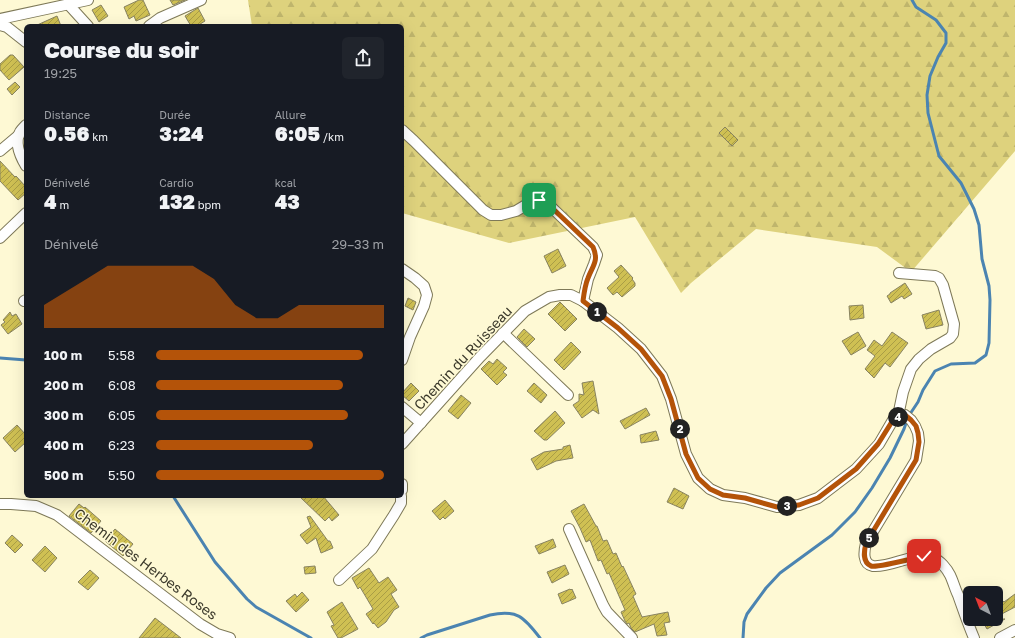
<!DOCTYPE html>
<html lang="fr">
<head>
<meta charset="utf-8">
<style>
	body { margin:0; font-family:"Golos Text",sans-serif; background:#20242c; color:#f1f3f6; height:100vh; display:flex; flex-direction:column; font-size:15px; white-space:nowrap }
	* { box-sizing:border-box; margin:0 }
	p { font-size:13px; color:#9ea1a6 }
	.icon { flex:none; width:22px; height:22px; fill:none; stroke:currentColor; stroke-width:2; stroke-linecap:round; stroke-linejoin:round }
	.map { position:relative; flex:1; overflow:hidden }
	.panel { position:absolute; left:24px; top:24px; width:380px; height:474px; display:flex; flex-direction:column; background:#171b24; border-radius:6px; box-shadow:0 4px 16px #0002 }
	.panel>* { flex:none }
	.needle { width:26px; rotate:318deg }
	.controls { position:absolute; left:963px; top:586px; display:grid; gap:8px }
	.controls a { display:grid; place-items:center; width:40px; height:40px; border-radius:6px; background:#171b24; box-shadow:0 4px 16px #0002; font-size:20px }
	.pin { position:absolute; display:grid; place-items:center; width:34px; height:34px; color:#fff; margin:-17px; border-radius:8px; box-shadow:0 2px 6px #0006 }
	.km { position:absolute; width:20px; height:20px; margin:-10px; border-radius:50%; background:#222; color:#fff; font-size:11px; line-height:20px; text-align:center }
	.round { display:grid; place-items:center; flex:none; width:42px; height:42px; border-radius:6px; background:#20242c }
	.overview { display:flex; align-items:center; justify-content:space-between; height:68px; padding:0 20px }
	h1 { font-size:22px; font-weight:800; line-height:30px }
	.stats { display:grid; grid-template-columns:repeat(3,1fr); gap:6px; height:68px; padding:4px 20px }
	.stats div { display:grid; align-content:center }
	.stats b { font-size:20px; font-weight:800 }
	.stats small { font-size:11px; font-weight:400 }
	.stats p { font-size:11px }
	.chart { height:112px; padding:8px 20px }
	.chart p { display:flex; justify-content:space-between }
	.chart svg { width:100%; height:72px; margin-top:4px; fill:#b45309; opacity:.7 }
	ul { padding:0 20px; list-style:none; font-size:13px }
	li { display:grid; grid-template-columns:64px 48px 1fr; align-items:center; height:30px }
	li i { height:10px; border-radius:5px; background:#b45309 }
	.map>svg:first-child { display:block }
	.forest { fill:url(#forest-firs) }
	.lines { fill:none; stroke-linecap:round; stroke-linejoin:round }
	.stream { stroke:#4b84b1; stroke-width:3 }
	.building { fill:url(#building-hatch); stroke:#888361 }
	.minor-casing { stroke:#7e7958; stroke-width:12 }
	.minor { stroke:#fff; stroke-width:10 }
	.route-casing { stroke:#fff; stroke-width:8 }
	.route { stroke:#b45309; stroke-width:5 }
	.labels { text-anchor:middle; stroke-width:3; stroke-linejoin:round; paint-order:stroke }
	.street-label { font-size:14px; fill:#3b392b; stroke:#fef9d4 }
</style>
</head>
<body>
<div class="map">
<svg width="1015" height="638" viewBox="0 0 1015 638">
	<defs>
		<pattern id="forest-firs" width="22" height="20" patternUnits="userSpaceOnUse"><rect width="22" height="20" fill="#ded27d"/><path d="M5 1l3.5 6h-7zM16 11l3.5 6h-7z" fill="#bfb56c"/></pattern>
		<pattern id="building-hatch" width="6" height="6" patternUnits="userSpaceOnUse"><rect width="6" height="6" fill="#cfc053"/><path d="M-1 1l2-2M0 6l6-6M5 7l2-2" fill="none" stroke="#a99d45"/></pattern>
	</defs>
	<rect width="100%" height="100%" fill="#fef9d4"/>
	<path class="forest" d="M248,0h767v151l-104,121 -34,-25 -121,-18 -65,54 -10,10 -46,-76 -126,26 -107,-30v-187h-150z"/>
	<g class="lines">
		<g class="stream">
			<path d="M0,358l26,2"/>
			<path d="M173,496l42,66 32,37 9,8 55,31"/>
			<path d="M421,638l6,-3 63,-20c27,-6 34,2 50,23"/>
			<path d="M743,638l1,-16 3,-8 19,-26 14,-15 52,-38 23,-23 17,-24 18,-30 14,-29 4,-12 10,-15 5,-12 12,-19 16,-7 24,-1 11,-8 3,-12 1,-43 -1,-14 -7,-27 -3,-34 -5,-16 -13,-26 -22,-27 -11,-43 -1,-18 3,-19 8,-19 8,-14v-10l-10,-13 -20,-13 -4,-7"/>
		</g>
	</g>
	<g class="building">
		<path d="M139,0h4l7,15 -14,6 -2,-5 -5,3 -5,-12z"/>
		<path d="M170,0h15l-12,5z"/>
		<path d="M101,5l7,11 -9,6 -7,-12z"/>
		<path d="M198,8l7,13 -8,5h-6l-6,-10z"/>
		<path d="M57,16l4,10h-26z"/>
		<path d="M10,55h3l11,12 -15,13 -9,-10v-6z"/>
		<path d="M15,82l5,5 -8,8 -5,-6z"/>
		<path d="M725,127l13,13 -6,6 -13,-13z"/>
		<path d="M0,161l15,16 1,-1 10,11v6l-8,7 -18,-19z"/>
		<path d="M558,249l8,17 -14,7 -8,-17z"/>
		<path d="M621,265l12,13 -1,1 3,4v3l-13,11 -5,-5 -4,3 -6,-7 12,-11 -5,-6z"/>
		<path d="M905,283l7,11 -8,5 -2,-3 -11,7 -4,-7 3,-2v-1z"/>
		<path d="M408,298l8,4 -3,8 -8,-4z"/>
		<path d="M560,302l17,17 -12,12 -17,-17z"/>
		<path d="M863,305l1,13 -14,2 -1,-14z"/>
		<path d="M939,310l4,15 -17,4 -4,-14z"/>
		<path d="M10,312l2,4 4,-2 6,10 -14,10 -7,-9 4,-3 -2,-2z"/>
		<path d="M524,329l11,10 -8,8 -10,-10z"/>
		<path d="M858,332l8,14 -15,9 -9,-14z"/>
		<path d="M892,332l16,11 -18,24 -5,-4 -11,15 -9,-9 10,-13 -8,-6 7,-10 8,6z"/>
		<path d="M571,342l10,10 -17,18 -10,-10z"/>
		<path d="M497,359l10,9 -4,4 4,3 -10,10 -16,-16 8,-8 4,3z"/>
		<path d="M593,381l6,33 -6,-4 -11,8 -9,-13 6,-4v-7l5,1 -2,-12z"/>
		<path d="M411,383l8,8 -10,10 -7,-6v-2z"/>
		<path d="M534,383l13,12 -6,8 -14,-12z"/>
		<path d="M461,395l10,8 -13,16 -10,-8z"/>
		<path d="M646,408l4,7 -25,14 -5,-8z"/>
		<path d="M555,411l10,12 -18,17h-3l-10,-9z"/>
		<path d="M17,425l9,10v7l-11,10 -12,-14z"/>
		<path d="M656,431l3,9 -18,3 -1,-8z"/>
		<path d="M570,445l3,13 -17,3 -19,9 -6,-11 13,-7 19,-3v-2z"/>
		<path d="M674,488l15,8 -6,13 -16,-7z"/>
		<path d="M299,496h24l16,19 -7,6 -3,-4 -4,4z"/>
		<path d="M445,500l9,11 -9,8 -2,-2 -3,3 -8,-9z"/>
		<path d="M79,504l5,4 1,-1 16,14 -10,12 -22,-17z"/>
		<path d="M584,504l12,22h1l6,15 4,-1 6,14 3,-1 6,14 1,-1 13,28 -3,2 9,21 26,-5 2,10 -6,1 3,12 -10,1 -3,-12 -19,8 -4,-4 -2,-5 -2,1 -2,-3 -4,-9 4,-2 -16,-37 -2,1 -6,-14 -3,1 -8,-21 -4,2 -6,-14 -9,-17z"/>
		<path d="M310,516l18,25h2l3,7 -12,5 -5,-15 -9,6 -7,-9 11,-8 -4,-10z"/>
		<path d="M115,529l18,15 -10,12 -18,-15z"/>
		<path d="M12,535l11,10 -8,8 -10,-10z"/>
		<path d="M553,539l3,8 -17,7 -4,-8z"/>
		<path d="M45,546l12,12 -12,14 -13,-12z"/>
		<path d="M565,565l4,9 -17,9 -5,-11z"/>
		<path d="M315,566l1,7 -11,1 -1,-7z"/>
		<path d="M369,568l10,15 9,-6 9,13 -6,4 8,13 -5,3 -8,12 -8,6 -4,-5 -1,1 -7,-10 7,-5 -13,-22 -2,2 -6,-11z"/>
		<path d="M90,570l9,8 -11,12 -10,-8z"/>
		<path d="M570,589l1,1 1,-1 4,9 -14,6 -4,-10z"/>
		<path d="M302,592l7,8 -13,12 -10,-11 9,-7 2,3z"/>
		<path d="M1015,594v13l-19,10v-13l7,-3 1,1z"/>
		<path d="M342,602l16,27 -17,9h-3l-7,-12 3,-1 -7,-13z"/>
		<path d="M155,618l26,20h-42z"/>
		<path d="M981,619h24l-18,10z"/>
	</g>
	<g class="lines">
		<g class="minor-casing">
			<g id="minor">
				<path d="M68,4l20,22"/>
				<path d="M0,19l88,-19"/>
				<path d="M0,25l7,2 19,15"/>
				<path d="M149,26l11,-8 41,-18"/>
				<path d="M26,125c-2,2 -5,5 -6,7 -6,11 0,24 6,34"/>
				<path d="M402,130l12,11 69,69 8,5h10l15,-4 15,-9 8,-2 9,4 45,43 4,8 -3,9 -6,15 -5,22"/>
				<path d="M0,151l19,-16"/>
				<path d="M0,238l26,-25"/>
				<path d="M402,269l13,9 9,8 3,9 -3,11 -14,31 -8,23"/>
				<path d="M24,301l2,-1"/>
				<path d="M503,333l65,62"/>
				<path d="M402,407l19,16"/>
				<path d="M898,416l5,-24 8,-23 8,-10 12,-10 19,-11 3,-4 1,-10 -11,-39 -4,-7 -4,-2 -36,-3"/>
				<path d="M402,444l78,-87 45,-46 24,-14 11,-2h11l12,6 35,27 23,21 21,27 9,23 15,55 12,24 12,11 13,6 22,3 32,9 22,-2 19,-7 38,-29 23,-25 14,-24 5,-4 7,-1 6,5 4,6 3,7 1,8 -3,19 -50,83c-2,8 -4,21 7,23 19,2 41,-15 60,-8 7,2 14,11 17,17 3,6 5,14 8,20 5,14 10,29 16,43"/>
				<path d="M402,484v6"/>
				<path d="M0,504h11l25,2 21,9 143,109 17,10 13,4"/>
				<path d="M569,529l34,76 4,7 25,26"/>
				<path d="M339,580l33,-31 22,-34 7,-12v-7"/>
				<path d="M1000,638l15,-8"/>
			</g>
		</g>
		<use href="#minor" class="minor"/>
	</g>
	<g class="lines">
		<g class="route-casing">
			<path id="route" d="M539,200l9,4 45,43c6,14 0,18 -5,31 -3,7 -4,15 -5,23l35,27 23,21 21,27 9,23 15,55 12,24 12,11 13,6 22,3 32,9 22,-2 19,-7 38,-29 22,-25 15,-24 5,-4 7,-1 6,5 5,6 2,7 1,9 -3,18 -50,83c-2,8 -4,19 5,23 7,2 43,-8 53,-10"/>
		</g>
		<use href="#route" class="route"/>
	</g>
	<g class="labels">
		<g class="street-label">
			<text transform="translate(463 358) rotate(-47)" y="5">Chemin du Ruisseau</text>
			<text transform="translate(146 564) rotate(37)" y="5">Chemin des Herbes Roses</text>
		</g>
	</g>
</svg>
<div class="controls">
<a><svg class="needle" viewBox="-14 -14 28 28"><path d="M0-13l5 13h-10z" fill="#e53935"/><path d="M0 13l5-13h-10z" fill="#9ea1a6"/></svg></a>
</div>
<div class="pin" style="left:539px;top:200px;background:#1e9e55"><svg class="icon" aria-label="arrive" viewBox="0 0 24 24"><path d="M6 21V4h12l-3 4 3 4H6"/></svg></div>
<div class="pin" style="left:924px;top:556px;background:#d93025"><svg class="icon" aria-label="check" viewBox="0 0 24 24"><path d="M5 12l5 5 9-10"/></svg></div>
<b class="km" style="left:597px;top:312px">1</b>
<b class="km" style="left:680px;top:429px">2</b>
<b class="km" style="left:787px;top:506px">3</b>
<b class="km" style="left:898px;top:417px">4</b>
<b class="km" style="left:869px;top:538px">5</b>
<section class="panel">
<div class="overview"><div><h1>Course du soir</h1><p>19:25</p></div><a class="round"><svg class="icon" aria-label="share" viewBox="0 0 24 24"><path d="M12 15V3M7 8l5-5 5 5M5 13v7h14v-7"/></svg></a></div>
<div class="stats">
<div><p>Distance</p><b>0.56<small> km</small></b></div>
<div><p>Durée</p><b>3:24</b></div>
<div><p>Allure</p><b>6:05<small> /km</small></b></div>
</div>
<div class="stats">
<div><p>Dénivelé</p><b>4<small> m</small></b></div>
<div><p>Cardio</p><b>132<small> bpm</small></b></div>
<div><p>kcal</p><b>43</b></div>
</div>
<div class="chart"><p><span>Dénivelé</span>29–33 m</p>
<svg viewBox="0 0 160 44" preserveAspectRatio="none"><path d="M0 44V30L10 22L20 14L30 6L40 6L50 6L60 6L70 6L80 14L90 30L100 38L110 38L120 30L130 30L140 30L150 30L160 30V44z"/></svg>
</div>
<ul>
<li><b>100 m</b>5:58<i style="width:91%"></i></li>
<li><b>200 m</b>6:08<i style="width:82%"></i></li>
<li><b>300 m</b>6:05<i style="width:84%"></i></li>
<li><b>400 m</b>6:23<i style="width:69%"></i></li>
<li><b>500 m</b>5:50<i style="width:100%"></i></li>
</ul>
</section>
</div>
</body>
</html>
